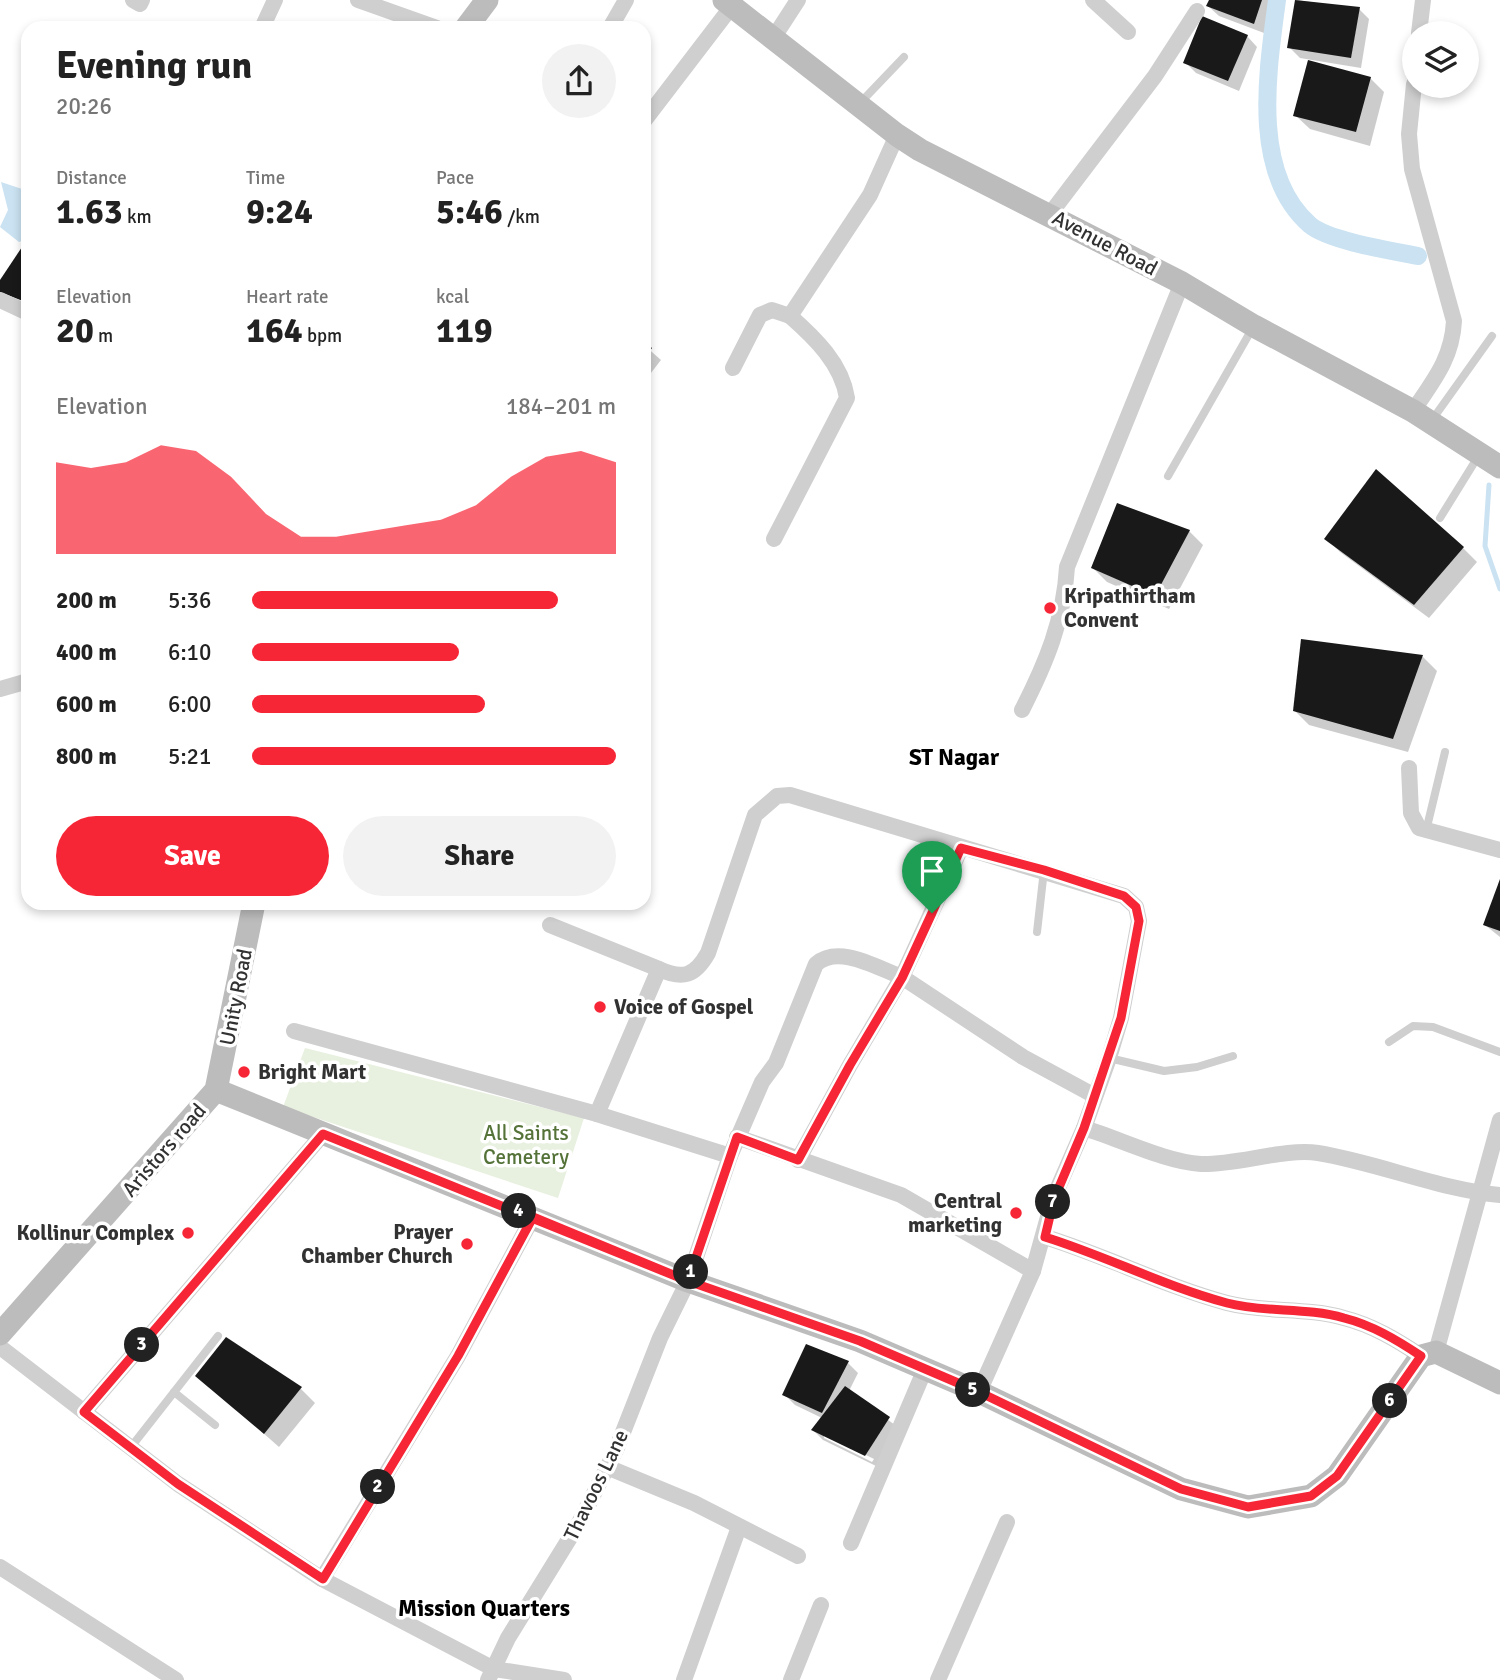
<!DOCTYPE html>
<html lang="en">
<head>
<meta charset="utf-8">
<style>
	body { margin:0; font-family:Signika,sans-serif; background:#f2f2f2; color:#222; height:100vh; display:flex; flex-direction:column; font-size:26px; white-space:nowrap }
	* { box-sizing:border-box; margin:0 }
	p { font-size:23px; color:#767676 }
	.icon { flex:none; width:38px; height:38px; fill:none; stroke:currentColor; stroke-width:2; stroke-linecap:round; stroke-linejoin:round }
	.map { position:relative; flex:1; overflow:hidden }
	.drawer { position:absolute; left:21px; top:21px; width:630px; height:889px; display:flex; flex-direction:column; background:#fff; border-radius:21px; box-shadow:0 4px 10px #0003 }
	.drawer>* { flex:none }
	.fabs { position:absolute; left:1402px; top:21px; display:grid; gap:14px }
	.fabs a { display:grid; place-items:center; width:77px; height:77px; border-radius:50%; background:#fff; box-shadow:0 4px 10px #0003; font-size:35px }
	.pin { position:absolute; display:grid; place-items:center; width:60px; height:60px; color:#fff; margin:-72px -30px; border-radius:50% 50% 50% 0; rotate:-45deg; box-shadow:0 0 7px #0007 }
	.pin .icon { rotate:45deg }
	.km { position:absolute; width:35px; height:35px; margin:-18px; border-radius:50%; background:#222; color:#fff; font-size:19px; line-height:35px; text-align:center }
	.round { display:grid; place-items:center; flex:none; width:74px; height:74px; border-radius:37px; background:#f2f2f2 }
	.summary { display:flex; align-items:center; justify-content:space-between; height:119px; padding:0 35px }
	h1 { font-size:38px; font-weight:800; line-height:52px }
	.stats { display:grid; grid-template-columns:repeat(3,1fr); gap:10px; height:119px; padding:7px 35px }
	.stats div { display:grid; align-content:center }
	.stats b { font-size:35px; font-weight:800 }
	.stats small { font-size:19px; font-weight:400 }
	.stats p { font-size:19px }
	.chart { height:196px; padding:14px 35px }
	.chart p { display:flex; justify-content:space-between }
	.chart svg { width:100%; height:126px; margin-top:7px; fill:#f72636; opacity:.7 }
	.action { display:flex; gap:14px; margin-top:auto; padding:14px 35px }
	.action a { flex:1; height:80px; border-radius:42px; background:#f72636; color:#fff; font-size:28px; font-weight:800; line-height:80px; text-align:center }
	.action a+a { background:#f2f2f2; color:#222 }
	ul { padding:0 35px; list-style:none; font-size:23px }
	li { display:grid; grid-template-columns:112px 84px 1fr; align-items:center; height:52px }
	li i { height:18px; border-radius:9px; background:#f72636 }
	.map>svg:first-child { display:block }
	.green { fill:#e8f0df }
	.water { fill:#cae2f1 }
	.shadow { fill:#0003; fill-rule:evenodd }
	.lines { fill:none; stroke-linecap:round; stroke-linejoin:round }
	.stream { stroke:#cae2f1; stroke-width:5 }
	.canal { stroke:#cae2f1; stroke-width:18 }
	.building { fill:#191919 }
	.lane { stroke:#cfcfcf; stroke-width:8 }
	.street { stroke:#cfcfcf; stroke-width:16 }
	.secondary { stroke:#bcbcbc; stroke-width:23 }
	.route-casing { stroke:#fff; stroke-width:14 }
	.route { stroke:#f72636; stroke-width:9 }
	.poi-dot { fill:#f72636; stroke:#fff; stroke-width:2.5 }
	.labels { text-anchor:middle; stroke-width:7; stroke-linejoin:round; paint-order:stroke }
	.street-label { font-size:21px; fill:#323232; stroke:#fff }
	.poi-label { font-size:21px; font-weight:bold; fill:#323232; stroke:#fff; text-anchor:start }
	.park-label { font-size:21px; fill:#557339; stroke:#fff }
	.neighbourhood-label { font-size:23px; font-weight:bold; fill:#000; stroke:#fff }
</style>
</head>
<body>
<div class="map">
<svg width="1500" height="1680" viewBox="0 0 1500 1680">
	<rect width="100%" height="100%" fill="#fff"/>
	<path class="green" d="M305,1048l279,70 -26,80 -275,-91z"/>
	<path class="water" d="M1,182l27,9v48l-9,3 -19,-15 8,-17z"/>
	<g class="shadow">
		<path d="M1210,0h66l-12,33 -45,-17 -11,-10z"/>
		<path d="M1297,0l62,9 10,10 -8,49 -61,-10 -11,-11z"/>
		<path d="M1247,36l10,11 -18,44 -43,-18 -11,-11z"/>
		<path d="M1370,78l14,14 -14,54 -60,-17 -15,-14z"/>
		<path d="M644,345l17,15 -17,22z"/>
		<path d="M1189,531l14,14 -34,64 -62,-27 -14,-14z"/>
		<path d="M1326,538l137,10 14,14 -48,56 -89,-66z"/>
		<path d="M1303,641l120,16 14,14 -29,81 -99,-27 -14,-14z"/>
		<path d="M1500,883v54l-15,-12z"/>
		<path d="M848,1363l10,10 -9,18 50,37 -23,38 -53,-26 -10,-10 9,-12 -27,-13 -10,-10zM824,1434l50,25 -2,3 -48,-24z"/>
		<path d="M198,1376l103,13 14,14 -36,44z"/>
	</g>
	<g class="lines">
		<path class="stream" d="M1489,485l-4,61 15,43"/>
		<path class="canal" d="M1277,0c-9,69 -27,173 33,225 19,16 83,26 108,31"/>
	</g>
	<g class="building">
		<path d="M1209,0h53l-8,24 -48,-18z"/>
		<path d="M1295,0l65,7 -9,51 -64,-10z"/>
		<path d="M1202,16l46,19 -20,46 -45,-18z"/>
		<path d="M1308,60l63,17 -15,55 -63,-16z"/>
		<path d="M28,238v65l-28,-11v-12z"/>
		<path d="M644,342l8,6 -8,10z"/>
		<path d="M1376,469l88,78 -50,58 -90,-66z"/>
		<path d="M1117,503l73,27 -35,66 -64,-28z"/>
		<path d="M1301,639l122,16 -30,84 -100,-28z"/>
		<path d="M1500,879v52l-17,-6z"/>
		<path d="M226,1337l76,50 -38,47 -69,-58z"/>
		<path d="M806,1344l43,17 -27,52 -40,-18z"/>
		<path d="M845,1386l45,31 -25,39 -54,-26z"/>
	</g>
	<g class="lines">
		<g class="lane">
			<path d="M860,103l44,-46"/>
			<path d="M1432,420l60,-84"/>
			<path d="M1168,476l84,-147"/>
			<path d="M1440,518l39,-63"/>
			<path d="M1426,831l19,-79"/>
			<path d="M1037,932l7,-62"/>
			<path d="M1389,1042l24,-16 20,1 67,25"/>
			<path d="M1109,1058l55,13 33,-4 36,-11"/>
			<path d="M174,1392l41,33"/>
			<path d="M131,1447l87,-111"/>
		</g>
		<g class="street">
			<path d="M133,0l7,4 2,-4"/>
			<path d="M358,0l79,28"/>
			<path d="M1093,0l35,32"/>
			<path d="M262,28l13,-28"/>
			<path d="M610,28l16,-28"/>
			<path d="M1419,33l4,-33"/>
			<path d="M774,37l24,-37"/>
			<path d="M644,121l88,-115"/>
			<path d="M1050,214l105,-138 42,-65"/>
			<path d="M0,300l28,13"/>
			<path d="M733,368l27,-53 12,-5 18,6 80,-121 27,-60"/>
			<path d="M1413,411c20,-30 39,-52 41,-90l-42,-152 -3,-35 5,-50"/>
			<path d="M774,539l73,-141c-5,-34 -32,-60 -57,-82"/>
			<path d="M0,689l28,-8"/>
			<path d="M1022,710c24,-47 42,-90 45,-143l115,-284"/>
			<path d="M1409,768l2,45 8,15 81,22"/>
			<path d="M659,969c24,11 36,7 49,-16l47,-138 22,-19 13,-1 334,101 12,11 3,14 -18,97 -12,40 -25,70 -31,71 -20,72 -54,121"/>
			<path d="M294,1031l303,83"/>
			<path d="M1084,1128c36,11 82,34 117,36 36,1 84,-16 117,-11 61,10 123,37 182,42"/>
			<path d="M737,1137l164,58 132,76"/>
			<path d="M730,1156l32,-74 14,-19 40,-99c23,-20 61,4 86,13l59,-129"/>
			<path d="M798,1160l52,-95 52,-88 121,80 72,39"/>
			<path d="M1045,1237c62,19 119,49 182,66 38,10 79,4 117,15 28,7 53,22 77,38"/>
			<path d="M0,1347l178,137 144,95 172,90 70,11"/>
			<path d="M1436,1352l64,-232"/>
			<path d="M84,1412l239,-278"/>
			<path d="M607,1467l87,36 104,53"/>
			<path d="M851,1543l74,-174"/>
			<path d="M0,1567l176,113"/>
			<path d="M322,1579l136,-223 75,-139"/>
			<path d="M488,1680l20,-42 71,-115 37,-73 44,-112 28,-57 42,-125 -133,-42 62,-145 -109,-44"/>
			<path d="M684,1680l55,-153"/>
			<path d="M791,1680l30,-75"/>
			<path d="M938,1680l69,-158"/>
		</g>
		<g class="secondary">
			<path d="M724,0l173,135 23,15 262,133 72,43 159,85 87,56"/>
			<path d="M466,28l21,-28"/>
			<path d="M216,1090l472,191 172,60 119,51 202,97 67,18 63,-11 26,-20 84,-120 15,-4 64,31"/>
			<path d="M0,1334l216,-244 38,-187"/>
		</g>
	</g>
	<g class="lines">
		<g class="route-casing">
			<path id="route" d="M932,913l-30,65 -52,87 -52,95 -61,-23 -49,144 -155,-64 -75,139 -135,223 -145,-95 -94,-72 239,-278 365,147 172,60 119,51 202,97 67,18 63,-11 26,-20 84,-120c-24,-16 -49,-31 -77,-38 -38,-11 -79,-5 -117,-15 -63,-17 -121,-47 -182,-66l9,-38 30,-71 37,-110 18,-97 -3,-14 -12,-11 -80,-26 -83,-22 -29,65"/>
		</g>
		<use href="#route" class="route"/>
	</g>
	<g class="poi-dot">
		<circle cx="1050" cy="608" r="7"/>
		<circle cx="600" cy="1007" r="7"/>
		<circle cx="244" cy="1072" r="7"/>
		<circle cx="1016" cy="1213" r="7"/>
		<circle cx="188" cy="1233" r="7"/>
		<circle cx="467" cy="1244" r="7"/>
	</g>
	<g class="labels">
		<g class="street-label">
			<text transform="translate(1105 243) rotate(28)" y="7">Avenue Road</text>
			<text transform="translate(236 997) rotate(-79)" y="7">Unity Road</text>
			<text transform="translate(164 1150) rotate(-49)" y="7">Aristors road</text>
			<text transform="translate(596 1485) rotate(-64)" y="7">Thavoos Lane</text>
		</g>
		<g class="poi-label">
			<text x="1064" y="603">Kripathirtham<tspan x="1064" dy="24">Convent</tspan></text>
			<text x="614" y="1014">Voice of Gospel</text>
			<text x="258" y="1079">Bright Mart</text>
			<text x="1002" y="1208" text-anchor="end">Central<tspan x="1002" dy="24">marketing</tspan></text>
			<text x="453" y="1239" text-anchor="end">Prayer<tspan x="453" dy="24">Chamber Church</tspan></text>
			<text x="174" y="1240" text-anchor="end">Kollinur Complex</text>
		</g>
		<g class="park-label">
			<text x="526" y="1140">All Saints<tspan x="526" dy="24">Cemetery</tspan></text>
		</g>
		<g class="neighbourhood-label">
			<text x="954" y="765">ST Nagar</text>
			<text x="484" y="1616">Mission Quarters</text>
		</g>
	</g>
</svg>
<div class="fabs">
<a><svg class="icon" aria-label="layers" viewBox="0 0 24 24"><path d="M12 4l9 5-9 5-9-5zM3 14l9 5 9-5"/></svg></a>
</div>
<div class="pin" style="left:932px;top:913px;background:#1e9e55"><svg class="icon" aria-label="arrive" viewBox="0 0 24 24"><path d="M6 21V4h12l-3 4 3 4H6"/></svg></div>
<b class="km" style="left:691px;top:1272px">1</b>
<b class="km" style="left:378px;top:1487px">2</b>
<b class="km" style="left:142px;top:1345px">3</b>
<b class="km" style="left:519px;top:1211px">4</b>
<b class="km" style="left:973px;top:1390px">5</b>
<b class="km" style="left:1390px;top:1401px">6</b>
<b class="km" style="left:1053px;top:1202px">7</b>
<section class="drawer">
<div class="summary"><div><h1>Evening run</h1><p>20:26</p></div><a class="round"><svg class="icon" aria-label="share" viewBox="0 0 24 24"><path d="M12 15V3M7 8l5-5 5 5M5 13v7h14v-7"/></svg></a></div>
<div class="stats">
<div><p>Distance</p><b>1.63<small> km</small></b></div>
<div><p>Time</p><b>9:24</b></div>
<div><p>Pace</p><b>5:46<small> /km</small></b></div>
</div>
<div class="stats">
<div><p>Elevation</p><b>20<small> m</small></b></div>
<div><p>Heart rate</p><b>164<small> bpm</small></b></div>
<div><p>kcal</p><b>119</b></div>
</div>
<div class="chart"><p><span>Elevation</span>184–201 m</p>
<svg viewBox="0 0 160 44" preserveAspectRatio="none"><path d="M0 44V12L10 14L20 12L30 6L40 8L50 17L60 30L70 38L80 38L90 36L100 34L110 32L120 27L130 17L140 10L150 8L160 12V44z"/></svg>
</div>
<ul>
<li><b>200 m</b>5:36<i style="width:84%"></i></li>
<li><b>400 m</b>6:10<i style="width:57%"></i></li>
<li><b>600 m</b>6:00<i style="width:64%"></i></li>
<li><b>800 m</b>5:21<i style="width:100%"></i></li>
</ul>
<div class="action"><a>Save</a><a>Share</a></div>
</section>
</div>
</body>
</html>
